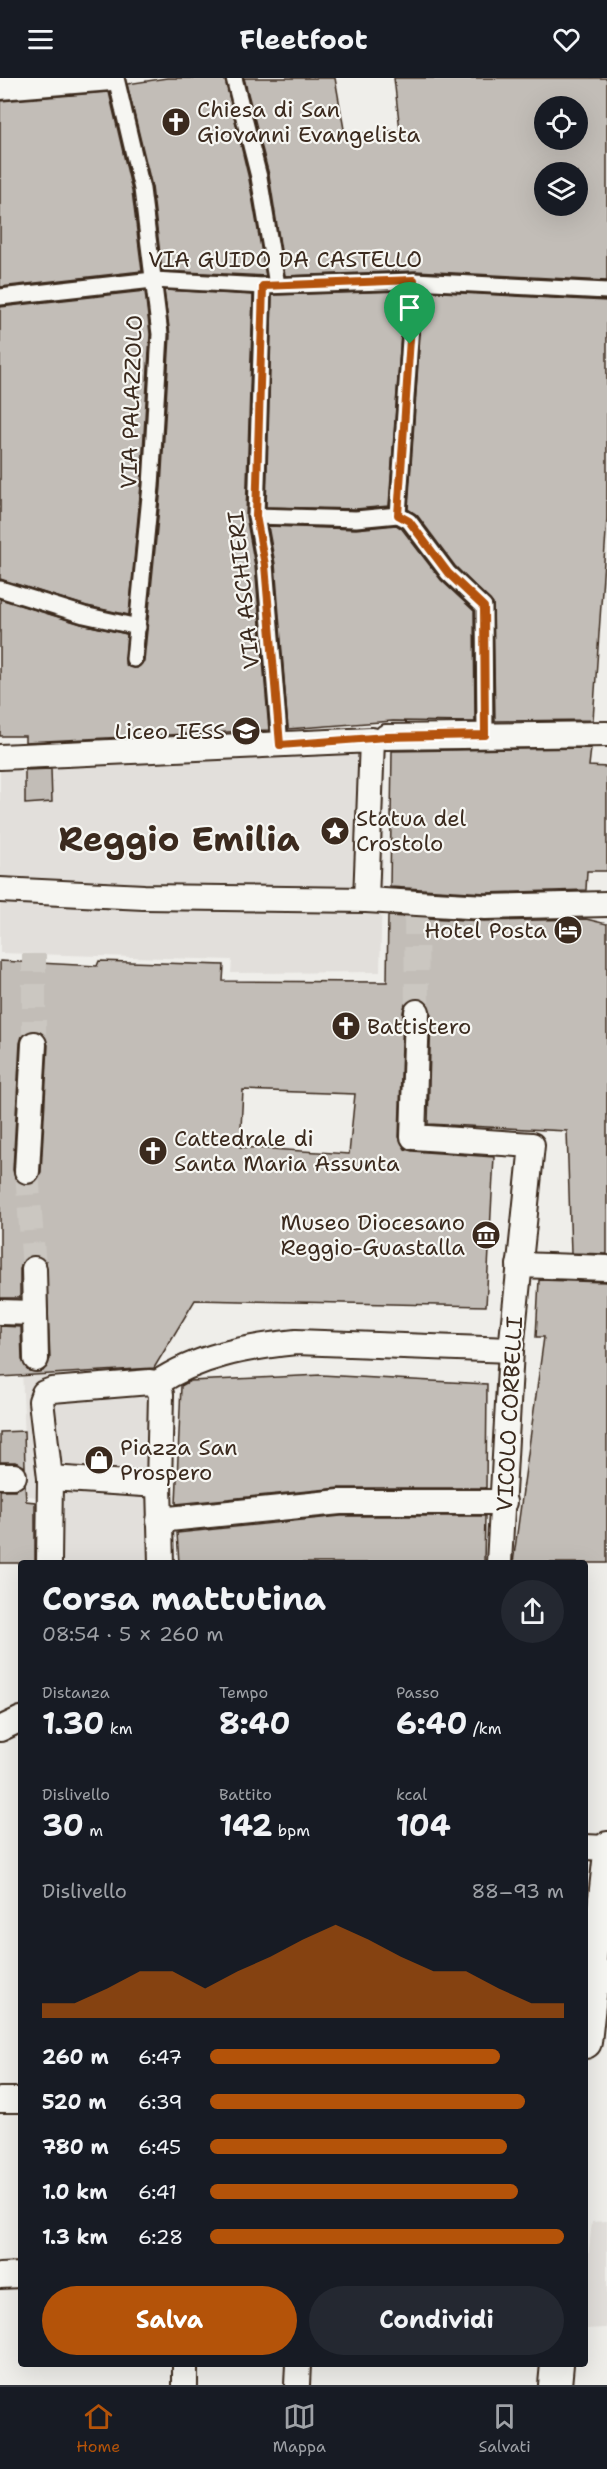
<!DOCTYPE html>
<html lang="it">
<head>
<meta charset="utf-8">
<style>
	body { margin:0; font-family:"Shantell Sans",sans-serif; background:#242831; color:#f1f3f6; height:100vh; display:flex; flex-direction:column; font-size:22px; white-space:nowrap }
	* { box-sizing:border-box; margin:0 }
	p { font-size:20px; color:#9ea1a6 }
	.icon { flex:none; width:33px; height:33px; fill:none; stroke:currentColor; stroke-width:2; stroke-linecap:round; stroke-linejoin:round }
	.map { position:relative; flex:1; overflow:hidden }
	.details { position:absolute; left:18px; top:1482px; width:570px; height:807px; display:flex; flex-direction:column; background:#171b24; border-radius:6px; box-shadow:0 6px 24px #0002 }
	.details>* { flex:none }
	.tools { position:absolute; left:534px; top:18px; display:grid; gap:12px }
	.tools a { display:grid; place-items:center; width:54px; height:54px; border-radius:50%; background:#171b24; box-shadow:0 6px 24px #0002; font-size:30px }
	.pin { position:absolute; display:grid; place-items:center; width:51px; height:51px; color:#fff; margin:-62px -26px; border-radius:50% 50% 50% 0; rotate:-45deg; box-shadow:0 0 6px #0007 }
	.pin .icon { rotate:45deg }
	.round { display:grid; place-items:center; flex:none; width:63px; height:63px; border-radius:32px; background:#242831 }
	.overview { display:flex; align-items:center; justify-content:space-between; height:102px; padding:0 24px }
	h1 { font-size:33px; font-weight:700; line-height:45px }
	.stats { display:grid; grid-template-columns:repeat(3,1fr); gap:9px; height:102px; padding:6px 24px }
	.stats div { display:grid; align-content:center }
	.stats b { font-size:30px; font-weight:700 }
	.stats small { font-size:16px; font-weight:400 }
	.stats p { font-size:16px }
	.chart { height:168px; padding:12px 24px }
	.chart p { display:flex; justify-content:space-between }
	.chart svg { width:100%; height:108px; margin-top:6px; fill:#b45309; opacity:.7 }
	.primary-button { display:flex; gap:12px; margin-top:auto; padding:12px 24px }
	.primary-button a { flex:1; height:69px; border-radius:36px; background:#b45309; color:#fff; font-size:24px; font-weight:700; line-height:69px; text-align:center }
	.primary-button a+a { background:#242831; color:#f1f3f6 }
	ul { padding:0 24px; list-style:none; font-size:20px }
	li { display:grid; grid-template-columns:96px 72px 1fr; align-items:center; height:45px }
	li i { height:15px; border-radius:8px; background:#b45309 }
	header { display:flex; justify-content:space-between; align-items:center; height:78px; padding:0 24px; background:#171b24; font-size:27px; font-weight:700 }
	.tabs { display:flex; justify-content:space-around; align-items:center; height:84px; border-top:2px solid #363941; background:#171b24; font-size:16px; color:#9ea1a6 }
	.tabs a { display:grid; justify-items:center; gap:3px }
	.tabs .on { color:#b45309 }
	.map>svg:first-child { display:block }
	.built { fill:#e2dfdb }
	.building { fill:#c2bdb7; stroke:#3b2a1e; stroke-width:1.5; fill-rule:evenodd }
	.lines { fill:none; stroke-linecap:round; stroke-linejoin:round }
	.pedestrian-tunnel { stroke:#cbc7c1; stroke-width:24; stroke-dasharray:24 12; stroke-linecap:butt }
	.service-casing { stroke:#3b2a1e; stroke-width:20 }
	.pedestrian-casing { stroke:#3b2a1e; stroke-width:28 }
	.minor-casing { stroke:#3b2a1e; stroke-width:36 }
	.path { stroke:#3b2a1e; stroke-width:4; stroke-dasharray:6 4.5; stroke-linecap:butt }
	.service { stroke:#f6f6f2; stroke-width:15 }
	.pedestrian { stroke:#f6f6f2; stroke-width:24 }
	.minor { stroke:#f6f6f2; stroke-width:32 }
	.route-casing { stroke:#fff; stroke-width:12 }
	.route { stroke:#b45309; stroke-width:8 }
	.labels { text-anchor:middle; stroke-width:4.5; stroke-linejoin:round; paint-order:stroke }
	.poi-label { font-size:22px; fill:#3b2a1e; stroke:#f6f6f2; text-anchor:start }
	.street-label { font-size:22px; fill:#3b2a1e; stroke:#f6f6f2 }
	.town-label { font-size:34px; font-weight:bold; fill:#3b2a1e; stroke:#f6f6f2 }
</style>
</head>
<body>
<header><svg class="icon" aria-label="menu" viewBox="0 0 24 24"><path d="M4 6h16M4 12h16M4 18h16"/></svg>Fleetfoot<svg class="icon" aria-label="heart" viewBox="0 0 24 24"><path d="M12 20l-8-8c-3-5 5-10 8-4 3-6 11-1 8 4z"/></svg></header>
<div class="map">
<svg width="607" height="2307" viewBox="0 0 607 2307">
	<rect width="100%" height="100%" fill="#efeeea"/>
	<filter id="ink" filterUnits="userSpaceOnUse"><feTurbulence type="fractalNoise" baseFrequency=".0167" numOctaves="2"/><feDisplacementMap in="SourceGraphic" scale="12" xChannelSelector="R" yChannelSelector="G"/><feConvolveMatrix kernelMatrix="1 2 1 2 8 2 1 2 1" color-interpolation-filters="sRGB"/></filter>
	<g filter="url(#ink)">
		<g class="built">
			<path d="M386,659l-6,235 -149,1 1,-13 -232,-7v-209z"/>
			<path d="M29,1283l16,3 4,5v11l127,-9 -8,148 3,44h-133l4,-65 -19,-3 -6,-5 -3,-10 5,-11 7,-6 -4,-93z"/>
			<path d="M607,2143v107l-22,1v-44l7,-63z"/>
		</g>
		<g class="building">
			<path d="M167,0h58l24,101 17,97 -104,-5 -10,-84 -25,-103z"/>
			<path d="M244,0h91l10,57 55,-5 -6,-52h213v203l-192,-10 -130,5 -16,-101zM544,28h34v34h-34zM544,94h34v34h-34z"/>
			<path d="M109,14l23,99 10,80 -142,16v-186z"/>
			<path d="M164,212l89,5 -7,221 9,50 14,164 -244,12v-6h-25v-137l81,25 46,10 -2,30 4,3 8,1 7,-7 17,-174 9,-152z"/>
			<path d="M145,213l5,43 -9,151 -12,130 -42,-9 -87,-27v-272z"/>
			<path d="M404,213l-15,215 -33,3 -90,-2 6,-212z"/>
			<path d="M423,213l184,10v217l-14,202 -98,1 -2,-117 -38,-38 -38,-51 -9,-6z"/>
			<path d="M396,447l6,4 39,51 33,31 1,111 -82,-1 -105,8 -13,-165 -7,-38 88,3z"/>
			<path d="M591,670l-2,18 18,1v104h-20l-1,19 -101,3 -95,-6 2,-136z"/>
			<path d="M51,691l1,33 -27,2v-34z"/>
			<path d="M388,838l96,5 102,-2 21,5v330l-36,-1 -4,-122 -139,-7 3,-112 -6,-12 -8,-2 -12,6 -2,8 -4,125 6,12 7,2 82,6 -8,149 -291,-6 -41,68 -154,9v-51l21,1 1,33 7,11h14l7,-12 -4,-98 -12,-6 -8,2 -6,12v29h-20v-337l97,5 2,-5 125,4 -1,16 164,1zM34,952l8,2 6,13 -7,127 -7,11 -8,2 -11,-7 -2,-8 7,-127 2,-7zM243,1012l112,4 -6,60 -109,-7z"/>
			<path d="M539,1202l68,2v281h-94l31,-226h-8z"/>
			<path d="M321,1297l166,9 -1,104h-147l-163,16 5,-118 9,-5z"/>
			<path d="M24,1353l1,36 -10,-5h-15v-30z"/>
			<path d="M25,1406l1,17 9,1v61h-35v-73h15z"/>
			<path d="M341,1438h144l-1,47h-305l-2,-30z"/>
		</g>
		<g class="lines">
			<g class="pedestrian-tunnel">
				<path d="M416,833l1,101"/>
				<path d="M34,966v-90"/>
				<path d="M27,1093l7,98"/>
			</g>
			<g class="service-casing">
				<g id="service">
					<path d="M116,0l26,111 18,145 -9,152 -17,173"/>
					<path d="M234,0l25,99 18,108"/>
					<path d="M263,208l-7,230 9,49 15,180"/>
					<path d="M0,219l153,-17 110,6 151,-5 193,10"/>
					<path d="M398,437l11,6 39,52 36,34 1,128"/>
					<path d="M398,437l16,-234"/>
					<path d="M256,438l100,3 42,-4"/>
					<path d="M0,511l84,26 54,12"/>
				</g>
			</g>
			<g class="pedestrian-casing">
				<g id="pedestrian">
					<path d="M0,9l111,-9"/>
					<path d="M386,659l221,-3"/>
					<path d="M0,679l372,-17 -6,160"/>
					<path d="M0,812l144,7 222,3 119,7 122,-3"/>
					<path d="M417,934l-4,125 119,8 -21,205 -12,213"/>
					<path d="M27,1093l7,-127"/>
					<path d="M519,1187l88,3"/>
					<path d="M34,1191l2,90"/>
					<path d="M0,1234l35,1"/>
					<path d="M156,1306c41,-28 91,-37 140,-42l215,8"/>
					<path d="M0,1398h14"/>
					<path d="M50,1400l109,7"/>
					<path d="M159,1442l181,-18h164"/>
					<path d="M49,1485l1,-85 -9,-77 3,-8 8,-3 98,-8 6,2 5,10 -2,91 2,78"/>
					<path d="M0,1651l21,-10"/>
					<path d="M585,1769l21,1"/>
					<path d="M592,1900l15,-134"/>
					<path d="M0,2022h21"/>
					<path d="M0,2198l21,-1"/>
					<path d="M185,2307v-21"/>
					<path d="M297,2307l1,-21"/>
				</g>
			</g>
			<g class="minor-casing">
				<g id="minor">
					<path d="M585,1964l7,-64 15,-1"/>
					<path d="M555,2307l2,-21"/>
				</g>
			</g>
			<path class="path" d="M585,2193l3,1"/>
			<use href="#service" class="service"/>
			<use href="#pedestrian" class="pedestrian"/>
			<use href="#minor" class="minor"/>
		</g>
	</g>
	<g class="lines" filter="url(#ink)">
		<g class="route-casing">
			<path id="route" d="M414,202l-16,235 11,6 39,52 36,34 1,128 -99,2 -106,8 -15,-180 -9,-49 7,-230z"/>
		</g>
		<use href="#route" class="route"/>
	</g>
	<defs>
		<g id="church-disc" transform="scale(1.5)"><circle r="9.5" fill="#3b2a1e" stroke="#f6f6f2"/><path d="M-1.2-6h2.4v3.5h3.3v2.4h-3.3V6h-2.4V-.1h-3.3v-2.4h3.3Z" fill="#fff"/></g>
		<g id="school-disc" transform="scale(1.5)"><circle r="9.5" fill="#3b2a1e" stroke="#f6f6f2"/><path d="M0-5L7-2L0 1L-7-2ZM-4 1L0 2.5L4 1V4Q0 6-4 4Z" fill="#fff"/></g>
		<g id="sight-disc" transform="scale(1.5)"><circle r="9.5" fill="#3b2a1e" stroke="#f6f6f2"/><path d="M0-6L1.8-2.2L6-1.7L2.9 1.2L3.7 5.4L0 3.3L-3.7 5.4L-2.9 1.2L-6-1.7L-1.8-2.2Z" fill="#fff"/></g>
		<g id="hotel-disc" transform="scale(1.5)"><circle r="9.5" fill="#3b2a1e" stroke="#f6f6f2"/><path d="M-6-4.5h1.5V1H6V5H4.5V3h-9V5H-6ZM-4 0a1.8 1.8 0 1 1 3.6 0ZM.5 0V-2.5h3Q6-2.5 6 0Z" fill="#fff"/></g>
		<g id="museum-disc" transform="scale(1.5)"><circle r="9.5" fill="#3b2a1e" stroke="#f6f6f2"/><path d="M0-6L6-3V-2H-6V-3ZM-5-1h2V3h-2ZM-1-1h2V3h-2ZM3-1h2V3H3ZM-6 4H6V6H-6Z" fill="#fff"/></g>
		<g id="shop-disc" transform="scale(1.5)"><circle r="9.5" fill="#3b2a1e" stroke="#f6f6f2"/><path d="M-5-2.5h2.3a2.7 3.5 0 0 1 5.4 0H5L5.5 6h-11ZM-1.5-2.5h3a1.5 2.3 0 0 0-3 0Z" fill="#fff"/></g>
	</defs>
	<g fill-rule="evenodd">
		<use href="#church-disc" x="176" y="44"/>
		<use href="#school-disc" x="246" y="653"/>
		<use href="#sight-disc" x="335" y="753"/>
		<use href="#hotel-disc" x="568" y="852"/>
		<use href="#church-disc" x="346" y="948"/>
		<use href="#church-disc" x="153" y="1073"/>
		<use href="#museum-disc" x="486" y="1157"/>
		<use href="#shop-disc" x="99" y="1382"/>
	</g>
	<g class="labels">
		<g class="poi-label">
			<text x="197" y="39">Chiesa di San<tspan x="197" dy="25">Giovanni Evangelista</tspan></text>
			<text x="225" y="661" text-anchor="end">Liceo IESS</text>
			<text x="356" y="748">Statua del<tspan x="356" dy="25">Crostolo</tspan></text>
			<text x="547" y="860" text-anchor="end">Hotel Posta</text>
			<text x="367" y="956">Battistero</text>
			<text x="174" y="1068">Cattedrale di<tspan x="174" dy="25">Santa Maria Assunta</tspan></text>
			<text x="465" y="1152" text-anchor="end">Museo Diocesano<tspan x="465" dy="25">Reggio-Guastalla</tspan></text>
			<text x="120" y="1377">Piazza San<tspan x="120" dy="25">Prospero</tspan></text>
		</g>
		<g class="street-label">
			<text x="285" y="189">VIA GUIDO DA CASTELLO</text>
			<text transform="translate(131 324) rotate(-88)" y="8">VIA PALAZZOLO</text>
			<text transform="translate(243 512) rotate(-96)" y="8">VIA ASCHIERI</text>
			<text transform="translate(509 1336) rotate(-87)" y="8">VICOLO CORBELLI</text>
		</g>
		<g class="town-label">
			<text x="179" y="773">Reggio Emilia</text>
		</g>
	</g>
</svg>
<div class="tools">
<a><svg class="icon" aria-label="locate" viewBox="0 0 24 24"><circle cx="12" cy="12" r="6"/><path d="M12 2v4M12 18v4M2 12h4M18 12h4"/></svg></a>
<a><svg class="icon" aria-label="layers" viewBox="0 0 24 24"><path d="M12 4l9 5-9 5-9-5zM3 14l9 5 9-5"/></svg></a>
</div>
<div class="pin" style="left:410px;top:266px;background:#1e9e55"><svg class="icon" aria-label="arrive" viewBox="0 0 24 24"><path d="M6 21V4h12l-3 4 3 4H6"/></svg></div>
<section class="details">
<div class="overview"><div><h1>Corsa mattutina</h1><p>08:54 · 5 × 260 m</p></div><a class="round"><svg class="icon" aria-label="share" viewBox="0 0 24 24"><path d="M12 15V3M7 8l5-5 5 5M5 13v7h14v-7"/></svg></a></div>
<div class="stats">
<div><p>Distanza</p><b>1.30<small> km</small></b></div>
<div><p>Tempo</p><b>8:40</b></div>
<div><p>Passo</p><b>6:40<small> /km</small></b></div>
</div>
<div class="stats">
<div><p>Dislivello</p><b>30<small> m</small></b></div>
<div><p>Battito</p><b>142<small> bpm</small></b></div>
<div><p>kcal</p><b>104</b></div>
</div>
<div class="chart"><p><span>Dislivello</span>88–93 m</p>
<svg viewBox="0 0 160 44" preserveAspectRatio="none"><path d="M0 44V38L10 38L20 32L30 25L40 25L50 32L60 25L70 19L80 12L90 6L100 12L110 19L120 25L130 25L140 32L150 38L160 38V44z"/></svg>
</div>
<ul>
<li><b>260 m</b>6:47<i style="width:82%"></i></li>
<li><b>520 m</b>6:39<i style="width:89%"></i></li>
<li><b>780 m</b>6:45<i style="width:84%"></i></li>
<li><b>1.0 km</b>6:41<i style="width:87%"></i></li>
<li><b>1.3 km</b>6:28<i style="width:100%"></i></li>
</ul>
<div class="primary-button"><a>Salva</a><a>Condividi</a></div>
</section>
</div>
<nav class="tabs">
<a class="on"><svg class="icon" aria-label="home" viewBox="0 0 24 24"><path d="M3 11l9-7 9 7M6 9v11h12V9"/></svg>Home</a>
<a><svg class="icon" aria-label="map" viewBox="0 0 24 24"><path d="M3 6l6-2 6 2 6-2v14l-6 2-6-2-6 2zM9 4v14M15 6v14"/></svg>Mappa</a>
<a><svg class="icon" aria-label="saved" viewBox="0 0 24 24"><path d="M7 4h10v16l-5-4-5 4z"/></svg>Salvati</a>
</nav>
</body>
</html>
